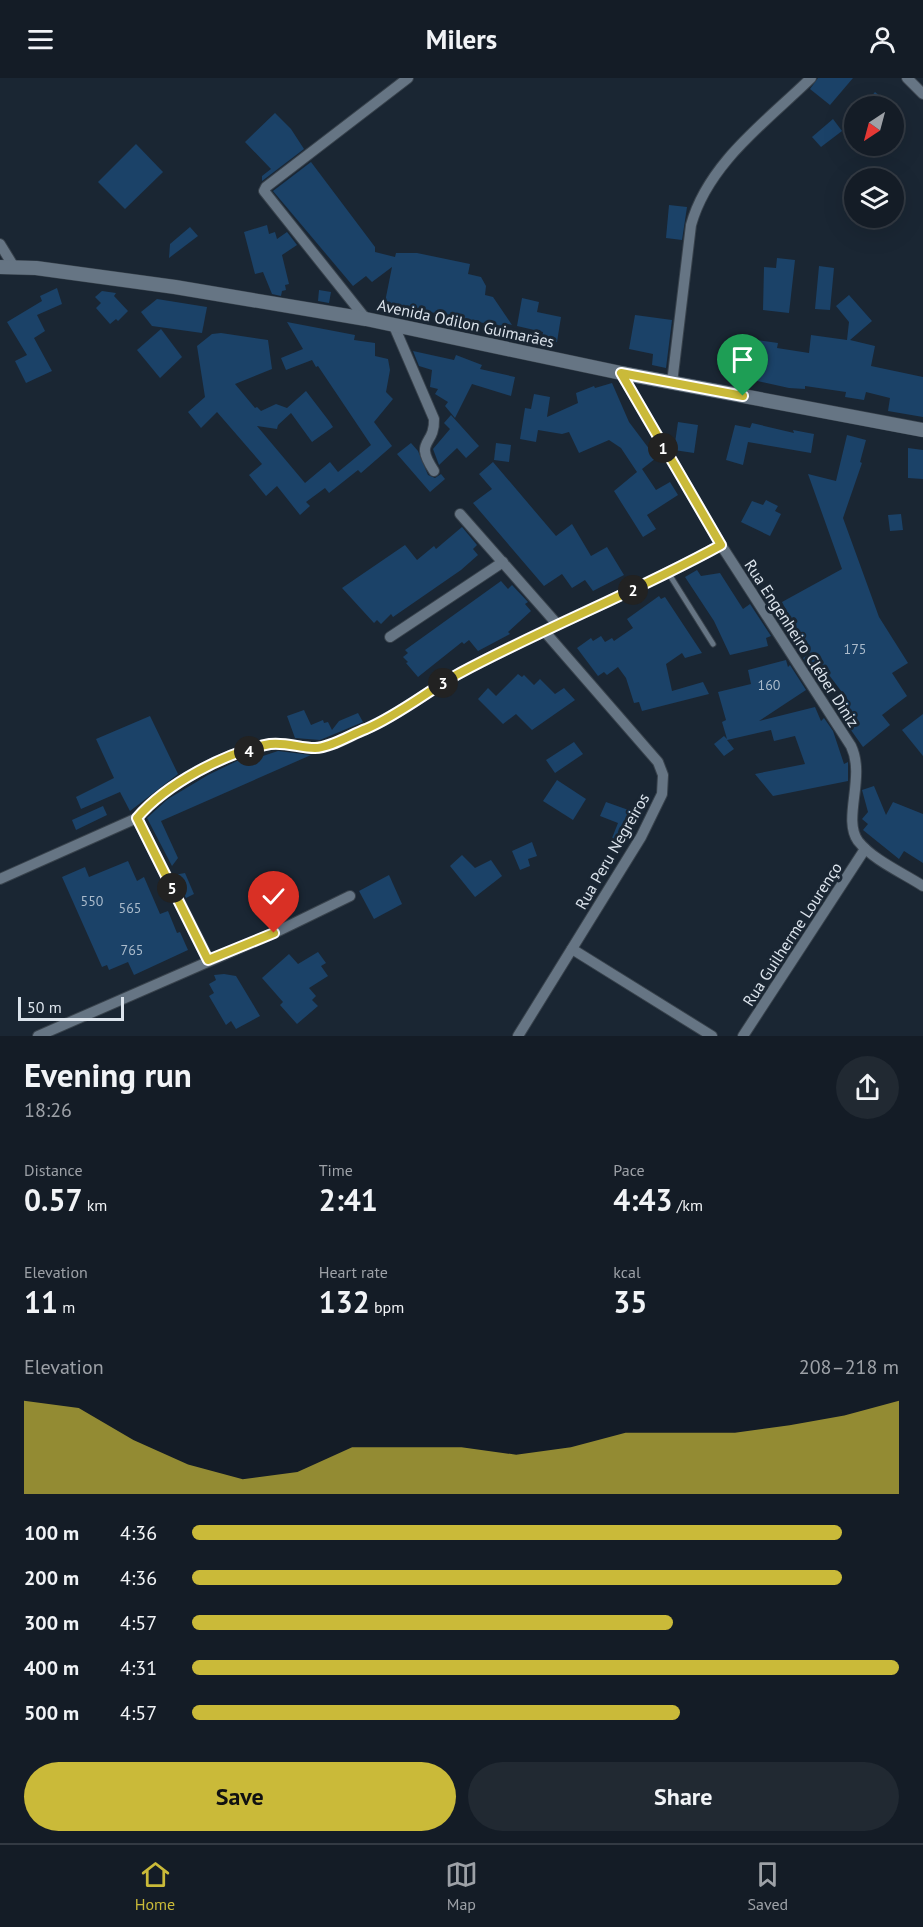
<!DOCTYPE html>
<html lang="en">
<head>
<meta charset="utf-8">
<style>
	body { margin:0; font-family:"PT Sans",sans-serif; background:#212932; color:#f1f3f6; height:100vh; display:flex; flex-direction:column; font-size:22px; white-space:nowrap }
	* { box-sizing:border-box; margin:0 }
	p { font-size:20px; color:#9da1a7 }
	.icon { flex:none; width:33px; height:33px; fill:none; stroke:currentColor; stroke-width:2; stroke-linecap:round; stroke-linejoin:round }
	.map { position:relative; height:958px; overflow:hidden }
	.drawer { display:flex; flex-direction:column; background:#141c26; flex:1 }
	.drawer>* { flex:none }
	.needle { width:39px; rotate:216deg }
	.controls { position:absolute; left:844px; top:18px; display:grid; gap:12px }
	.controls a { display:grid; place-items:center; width:60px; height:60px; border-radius:50%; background:#141c26; box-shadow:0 6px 24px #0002,0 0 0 2px #333a43; font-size:30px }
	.scale { position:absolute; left:18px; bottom:15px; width:106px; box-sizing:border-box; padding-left:6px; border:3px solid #dbe3ec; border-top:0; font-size:16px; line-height:21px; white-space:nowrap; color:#dbe3ec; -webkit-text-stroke:4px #1a2633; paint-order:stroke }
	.pin { position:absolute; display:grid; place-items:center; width:51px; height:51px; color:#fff; margin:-62px -26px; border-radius:50% 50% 50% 0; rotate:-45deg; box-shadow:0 0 6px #0007 }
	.pin .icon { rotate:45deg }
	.km { position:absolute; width:30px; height:30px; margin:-15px; border-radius:50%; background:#222; color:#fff; font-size:16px; line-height:30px; text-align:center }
	.round { display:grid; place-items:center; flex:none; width:63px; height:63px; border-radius:32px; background:#212932 }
	.summary { display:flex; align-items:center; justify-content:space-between; height:102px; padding:0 24px }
	h1 { font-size:33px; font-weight:700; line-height:45px }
	.metrics { display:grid; grid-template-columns:repeat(3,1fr); gap:9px; height:102px; padding:6px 24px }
	.metrics div { display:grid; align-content:center }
	.metrics b { font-size:30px; font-weight:700 }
	.metrics small { font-size:16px; font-weight:400 }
	.metrics p { font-size:16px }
	.chart { height:168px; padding:12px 24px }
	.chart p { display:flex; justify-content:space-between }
	.chart svg { width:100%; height:108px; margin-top:6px; fill:#caba39; opacity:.7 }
	.button { display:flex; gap:12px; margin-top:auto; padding:12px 24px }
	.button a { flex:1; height:69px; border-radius:36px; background:#caba39; color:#111; font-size:24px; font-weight:700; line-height:69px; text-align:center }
	.button a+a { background:#212932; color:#f1f3f6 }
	ul { padding:0 24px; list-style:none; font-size:20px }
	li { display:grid; grid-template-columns:96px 72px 1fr; align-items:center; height:45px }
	li i { height:15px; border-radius:8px; background:#caba39 }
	header { display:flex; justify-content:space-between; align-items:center; height:78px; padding:0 24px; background:#141c26; font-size:27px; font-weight:700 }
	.tab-bar { display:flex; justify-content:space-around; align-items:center; height:84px; border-top:2px solid #333a43; background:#141c26; font-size:16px; color:#9da1a7 }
	.tab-bar a { display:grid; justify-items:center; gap:3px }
	.tab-bar .selected { color:#caba39 }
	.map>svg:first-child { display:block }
	.building { fill:#1b4268 }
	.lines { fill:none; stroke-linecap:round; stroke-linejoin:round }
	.service-casing { stroke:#38424c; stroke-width:7 }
	.minor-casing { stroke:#38424c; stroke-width:12 }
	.tertiary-casing { stroke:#38424c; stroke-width:15 }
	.service { stroke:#667584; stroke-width:5 }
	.minor { stroke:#667584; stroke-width:10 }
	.tertiary { stroke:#667584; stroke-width:14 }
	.route-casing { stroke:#fff; stroke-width:12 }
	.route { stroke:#caba39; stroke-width:8 }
	.labels { text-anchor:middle; stroke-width:6; stroke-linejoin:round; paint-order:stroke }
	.number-label { font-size:14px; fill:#abbbcb }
	.street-label { font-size:16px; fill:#dbe3ec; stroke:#1a2633 }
</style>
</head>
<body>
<header><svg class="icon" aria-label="menu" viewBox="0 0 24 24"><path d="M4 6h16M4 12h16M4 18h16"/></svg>Milers<svg class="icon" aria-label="person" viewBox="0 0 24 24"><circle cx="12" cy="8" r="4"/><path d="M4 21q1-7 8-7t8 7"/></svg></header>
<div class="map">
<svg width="923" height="958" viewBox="0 0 923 958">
	<rect width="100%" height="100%" fill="#1a2633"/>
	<g class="building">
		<path d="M818,0h35l-23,27 -20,-16z"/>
		<path d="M875,14l17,14h-29z"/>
		<path d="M275,35l16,16 13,20 -42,32v-5l9,-7 -26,-27z"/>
		<path d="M833,41l9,12 -21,16 -9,-10z"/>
		<path d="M136,66l27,28 -38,37 -27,-27z"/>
		<path d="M311,84l64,85v5l20,5 1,-4h21l53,11 -2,10 13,3 5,9 -1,9 8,2 19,28 -9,-2 -1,4 -23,-5 -1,5 -17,-3 1,-5 -77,-17 7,-35 -20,15 -6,-6 -13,10 -80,-95z"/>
		<path d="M669,127l18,2 -5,33 -16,-2z"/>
		<path d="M267,147l2,9 6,-2 2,7 10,-7 10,13 -15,10 7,29 -4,1 1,5 -4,1 -1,5 -9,-2 -9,-22 -8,2 -11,-42z"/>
		<path d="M190,149l8,9 -29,22 1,-14z"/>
		<path d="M777,180l18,2 -6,53 -26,-3 1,-43 12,1z"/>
		<path d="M819,188l15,2 -4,42 -15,-1z"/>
		<path d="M57,210l5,16 -25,11 8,16 -11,7 18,33 -26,12 -11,-22 12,-6 -20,-33 35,-21 -2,-5z"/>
		<path d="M319,212l12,2 -2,11 -11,-2z"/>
		<path d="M102,213l14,2 -2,3 14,15 -10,10 -2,-2 -6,5 -14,-16 5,-5 -6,-6z"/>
		<path d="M849,217l23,26 -22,19 25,6 -4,20 52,11v40l-35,-6 2,-13 -24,-6 -2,8 -19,-3 1,-5 -41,-6v3l-16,-1 -36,-8 4,-40 21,3 -1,5 32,5 2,-18 36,5 2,-18 -13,-16z"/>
		<path d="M522,220l17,4 -2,10 24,5 -4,25 -15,-3 1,-7 -26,-6z"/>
		<path d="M157,221l50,8 -5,26 -50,-7 -11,-14z"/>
		<path d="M635,237l37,5 -6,48 -14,-3 1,-11 -24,-5z"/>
		<path d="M287,244l68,13 -1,5 21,3v13l13,3 2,11 -4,22 7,7 -19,23 18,24 -31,27 -3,-3 -29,23 -4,-5 -19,14 4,4 -10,9 -23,-29 -11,10 -17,-21 13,-11 -45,-52 -16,16 -13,-16 17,-15 -8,-51 15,-12 9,-1 47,7 4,29 -37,15 20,24 2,-1 4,4 15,-7 11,4 19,-17 23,30 4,6 -21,15 -21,-29 -13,12 -1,4 -20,-3 48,57 25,-21 8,10 33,-27 -53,-79 -2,1 -4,-7 -26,10 -5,-12 22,-9z"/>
		<path d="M161,251l21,28 -22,21 -23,-28z"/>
		<path d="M413,273l41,9 2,-5 26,10 -2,4 35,8 -4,19 -39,-12 -17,34 -10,-12 3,-4 -13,-8 3,-5 -8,-2 2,-17 -13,-4z"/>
		<path d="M612,305l17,39 27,36 -14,11 14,21 14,-8 8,13 -31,20 9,14 -13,8 -29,-46 23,-19 -16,-24 -12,-8 -30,13 -10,-21 -7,2 -24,-4 -2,12 -16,-3 5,-31 6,1 3,-15 16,3 -3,20 31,-14 -2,-10 18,-7 1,2z"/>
		<path d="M451,337l28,31 -13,12 -9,-10 -18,17 -6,-16 17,-20 -6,-6z"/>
		<path d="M678,344l20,3 -4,28 -20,-3z"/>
		<path d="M752,345l42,10 -1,-3 21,4 -3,19 -63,-11 -5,23 -17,-5 9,-35 15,3z"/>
		<path d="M847,357l19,5 -6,22 2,1 -19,55 36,99 29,46 -16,10 15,23 -25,19 8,10 -27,22 -27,-38 12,-9 -19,-25 -11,7 -15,-24 6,-4 -27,-52 60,-33 -34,-95 28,7z"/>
		<path d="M411,365l7,8 10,24 7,3 6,-4 4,5 -15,13 -33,-38z"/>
		<path d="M496,365l15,2 -2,17 -15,-2z"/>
		<path d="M908,370l15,2v29l-15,-1z"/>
		<path d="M493,384l63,74 16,-12 19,32 16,-9 17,28 -31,16 -8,-11 -13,8 -10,-14 -18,12 -71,-83 19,-14 -13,-15z"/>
		<path d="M766,422l12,6 -3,5 6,3 -11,22 -29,-14 11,-21 11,4z"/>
		<path d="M901,436l2,16 -13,1 -2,-16z"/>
		<path d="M462,449l15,18 -4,4 5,6 -17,15 -68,47 -2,-3 -10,10 -4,-4 -3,3 -32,-35 63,-43 12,15 17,-14 2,3z"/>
		<path d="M697,492l4,6 19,-3 23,36 7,-5 21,32 -5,2 2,8 -38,9 -16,-34 -29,-44z"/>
		<path d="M501,503l7,8 4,-4 16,17 -3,2 6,7 -23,21 2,2 -32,17 -9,-11 -5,4 -2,-2 -44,35 -12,-14 2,-1 -5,-5 5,-4 -3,-3z"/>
		<path d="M659,518l2,3 4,-2 37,56 -17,5 -3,-5 -16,11 6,27 31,-9 6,12 -67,17 -3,-9 -5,1 -8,-25 -8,-11 -11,8 -3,-3 -6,4 -21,-28 14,-10 2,3 8,-5 4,6 7,-4 2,3 19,-13 -6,-9z"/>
		<path d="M786,582l2,7 2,-2 16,25 -47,31 56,-14 6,14 3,-3 9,13 11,33 4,-2v19l-75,15 -18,-22 50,-10 -10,-28 -21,5 -3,-11 -44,10 7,9 -10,7 -10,-12 10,-8 3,3 -5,-17 4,-2 -8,-28 33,-8 -3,-14z"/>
		<path d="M518,596l4,3 2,-2 10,10 6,-6 15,15 9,-6 11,12 -43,30 -16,-16 -13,10 -25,-25 10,-11 8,8z"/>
		<path d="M304,632l7,15 12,-5 1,3 4,-1 4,8 7,-9 19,-8 5,9 -43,18 -25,-2 -8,-22z"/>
		<path d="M923,636v42l-21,-26z"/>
		<path d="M150,638l28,58 -48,37 -10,-19 -39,17 -5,-12 38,-19 -18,-39z"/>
		<path d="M574,664l9,12 -28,19 -9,-13z"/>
		<path d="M278,673l33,4 -150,66 17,37 -6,8 -25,-48 21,-19 40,-24 29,-14 6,-2 2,3z"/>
		<path d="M557,702l29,19 -13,21 -30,-19z"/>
		<path d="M874,708l12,29 7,-13 30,12v49l-19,-12 -5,8 -36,-29 5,-6 -6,-5 6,-7 -6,-22z"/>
		<path d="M606,724l28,10 -12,30 -10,-4 6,-15 -18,-7z"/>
		<path d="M103,728l4,9 -31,15 -4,-10z"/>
		<path d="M532,764l5,14 -9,3 2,7 -10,4 -8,-19z"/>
		<path d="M462,777l13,13 16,-8 11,16 -27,21 -25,-31z"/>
		<path d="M128,783l9,20 7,-4 16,37 8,-3 9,22 3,-1 8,18 -54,25 -6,-13 -19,8 -2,-5 -5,2 -40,-90 23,-10 4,10z"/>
		<path d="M185,795l9,21 -8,4 -12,-23z"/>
		<path d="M389,797l13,29 -28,15 -15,-28z"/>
		<path d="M318,874l8,11 -5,3 7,10 -19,12 7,8 -4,4 6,6 -21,18 -17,-19 3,-3 -21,-24 27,-24 9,10z"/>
		<path d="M224,896l12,2 24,40 -24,13 -5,-8 -5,4 -17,-29 5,-3 -5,-9 7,-4 -2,-5z"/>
	</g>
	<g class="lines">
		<g class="service-casing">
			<path id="service" d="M669,496l44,70"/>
		</g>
		<g class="minor-casing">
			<g id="minor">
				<path d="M907,0l16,16"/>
				<path d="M0,166l14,23"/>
				<path d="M366,241l-102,-128 2,-4 142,-109"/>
				<path d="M394,248l40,93c1,28 -21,20 0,52"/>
				<path d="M621,295l100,172 130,201c15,31 -9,73 7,95 15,19 45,32 65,45"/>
				<path d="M672,305l19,-158c17,-62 76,-104 120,-147"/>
				<path d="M460,436l97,110"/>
				<path d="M390,559l113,-75"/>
				<path d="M137,740l72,142"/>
				<path d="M0,801l137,-61c29,-34 89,-66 133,-74 16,-2 30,4 45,4 16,0 37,-13 51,-19 33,-14 63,-39 94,-56 85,-46 176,-81 261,-128"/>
				<path d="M572,871l140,87"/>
				<path d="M38,958l236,-103 76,-37"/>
				<path d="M518,958l123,-199 21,-43 1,-19 -5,-13 -113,-130"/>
				<path d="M743,958l122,-187"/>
			</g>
		</g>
		<g class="tertiary-casing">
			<path id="tertiary" d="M0,189l36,1 139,19 191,32 255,54 302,57"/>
		</g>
		<use href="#service" class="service"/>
		<use href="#minor" class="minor"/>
		<use href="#tertiary" class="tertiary"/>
	</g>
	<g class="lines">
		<g class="route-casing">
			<path id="route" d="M274,855l-66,27 -71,-142c29,-34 89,-66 133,-74 16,-2 30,4 45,4 15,0 37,-14 51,-19 33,-14 63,-39 94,-56 86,-46 176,-81 261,-128l-100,-172 122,23"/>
		</g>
		<use href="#route" class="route"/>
	</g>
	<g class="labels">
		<g class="number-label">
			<text x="855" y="576">175</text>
			<text x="769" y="612">160</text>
			<text x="92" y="828">550</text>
			<text x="130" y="835">565</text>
			<text x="132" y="877">765</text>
		</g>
		<g class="street-label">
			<text transform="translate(466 245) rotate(12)" y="6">Avenida Odilon Guimarães</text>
			<text transform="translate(802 565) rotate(57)" y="6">Rua Engenheiro Cléber Diniz</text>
			<text transform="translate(612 773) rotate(-60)" y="6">Rua Peru Negreiros</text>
			<text transform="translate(792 856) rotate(-57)" y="6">Rua Guilherme Lourenço</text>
		</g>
	</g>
</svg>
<div class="controls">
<a><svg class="needle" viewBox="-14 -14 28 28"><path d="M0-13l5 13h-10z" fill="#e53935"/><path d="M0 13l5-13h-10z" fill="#9da1a7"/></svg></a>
<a><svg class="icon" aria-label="layers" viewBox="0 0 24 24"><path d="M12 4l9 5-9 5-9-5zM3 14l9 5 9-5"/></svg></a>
</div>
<div class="scale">50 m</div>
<div class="pin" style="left:743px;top:318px;background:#1e9e55"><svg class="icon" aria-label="arrive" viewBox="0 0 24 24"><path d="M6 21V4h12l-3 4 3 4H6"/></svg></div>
<div class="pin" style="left:274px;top:855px;background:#d93025"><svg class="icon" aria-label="check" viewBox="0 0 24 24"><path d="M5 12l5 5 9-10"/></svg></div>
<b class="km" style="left:663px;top:370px">1</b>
<b class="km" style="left:633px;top:512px">2</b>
<b class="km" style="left:443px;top:605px">3</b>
<b class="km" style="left:249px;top:673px">4</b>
<b class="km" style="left:172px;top:810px">5</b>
</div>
<section class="drawer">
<div class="summary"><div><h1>Evening run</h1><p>18:26</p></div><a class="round"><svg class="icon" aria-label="share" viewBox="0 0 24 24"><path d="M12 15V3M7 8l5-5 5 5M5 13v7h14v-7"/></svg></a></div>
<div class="metrics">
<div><p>Distance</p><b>0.57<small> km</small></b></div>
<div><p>Time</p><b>2:41</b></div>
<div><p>Pace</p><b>4:43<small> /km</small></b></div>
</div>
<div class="metrics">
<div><p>Elevation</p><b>11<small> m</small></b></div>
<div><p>Heart rate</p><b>132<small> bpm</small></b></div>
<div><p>kcal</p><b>35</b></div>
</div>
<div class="chart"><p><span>Elevation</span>208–218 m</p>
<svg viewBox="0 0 160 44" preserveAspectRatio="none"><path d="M0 44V6L10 9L20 22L30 32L40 38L50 35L60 25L70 25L80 25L90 28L100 25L110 19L120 19L130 19L140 16L150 12L160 6V44z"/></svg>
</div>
<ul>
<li><b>100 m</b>4:36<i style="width:92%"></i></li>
<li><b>200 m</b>4:36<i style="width:92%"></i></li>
<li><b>300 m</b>4:57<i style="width:68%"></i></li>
<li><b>400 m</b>4:31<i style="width:100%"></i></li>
<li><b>500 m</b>4:57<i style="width:69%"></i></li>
</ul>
<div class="button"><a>Save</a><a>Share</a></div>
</section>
<nav class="tab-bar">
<a class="selected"><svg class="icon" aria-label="home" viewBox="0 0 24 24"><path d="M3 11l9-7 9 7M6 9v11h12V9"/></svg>Home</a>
<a><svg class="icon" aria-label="map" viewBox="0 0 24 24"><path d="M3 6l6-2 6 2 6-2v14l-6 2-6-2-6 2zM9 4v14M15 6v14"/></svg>Map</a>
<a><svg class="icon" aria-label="saved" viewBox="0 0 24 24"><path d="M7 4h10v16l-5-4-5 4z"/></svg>Saved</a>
</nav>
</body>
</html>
